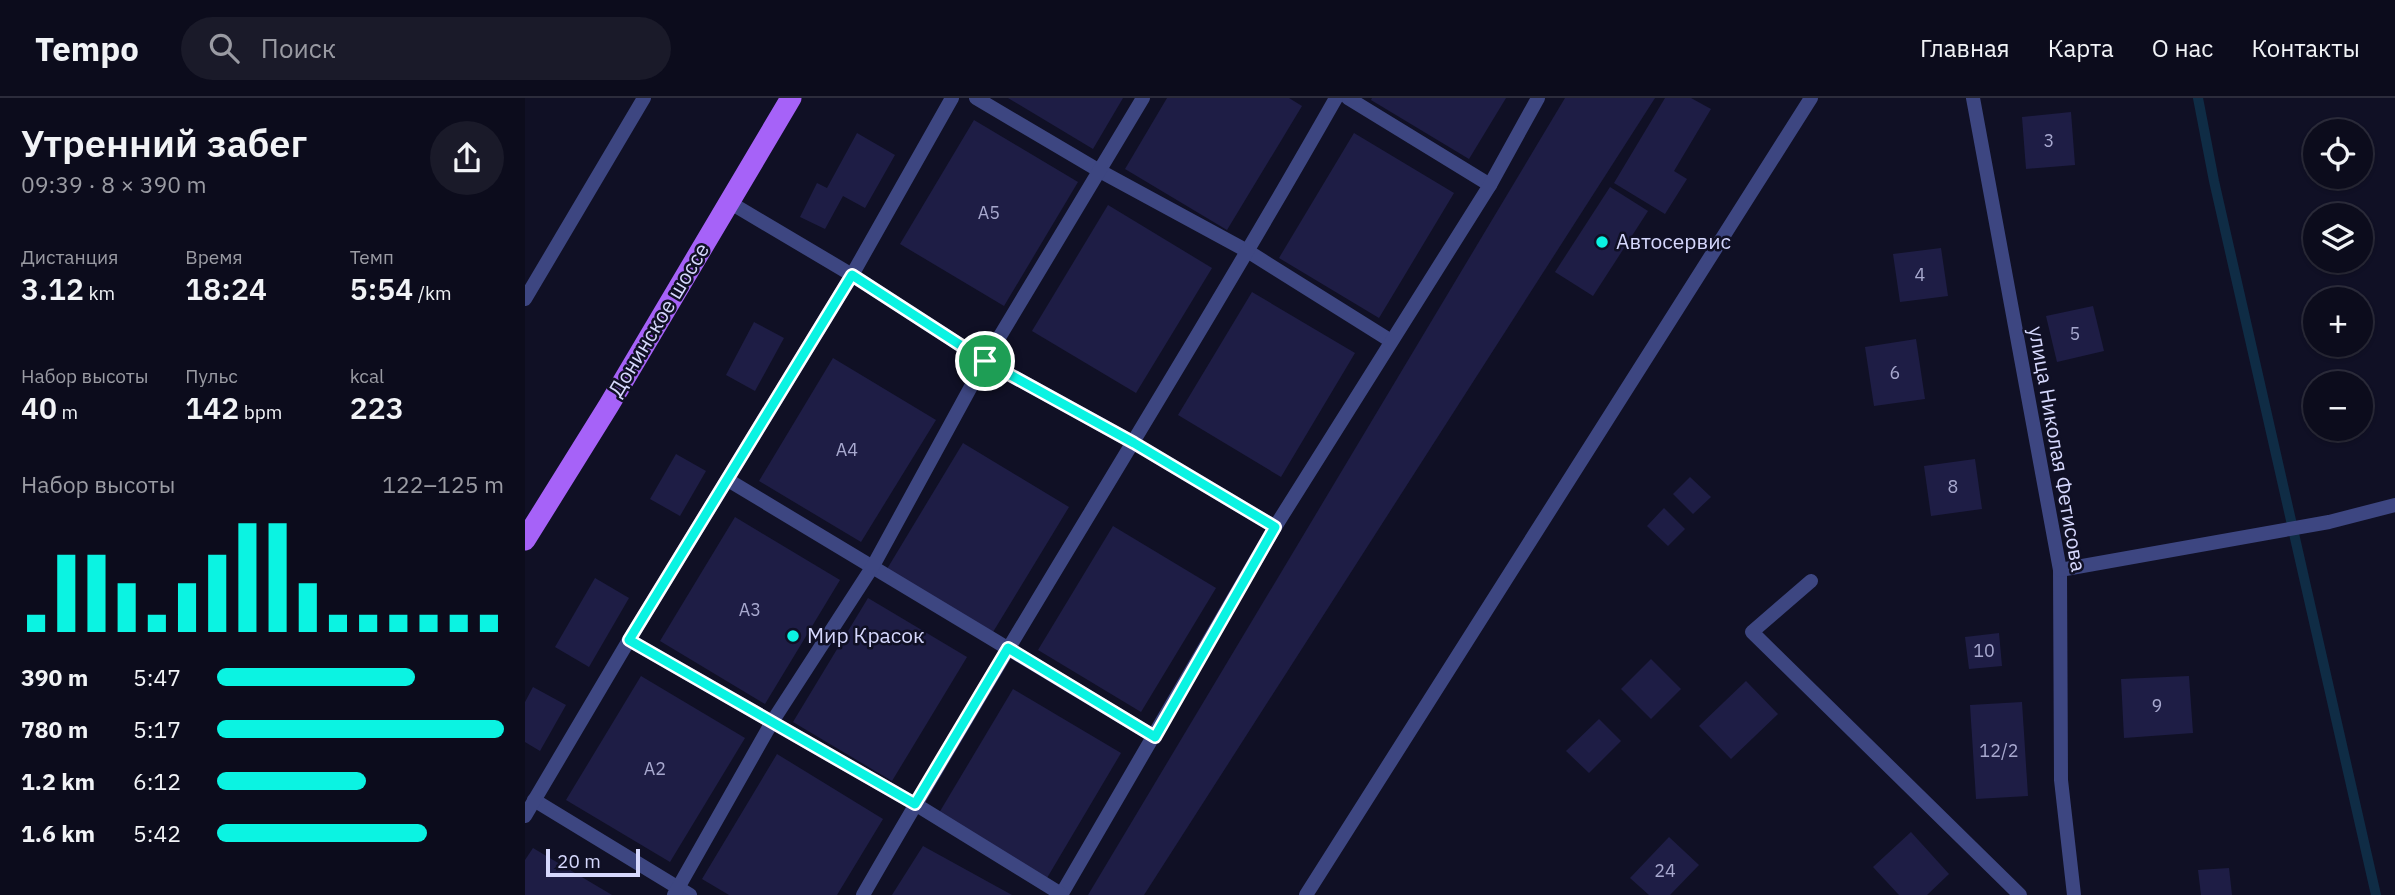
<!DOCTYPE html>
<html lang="ru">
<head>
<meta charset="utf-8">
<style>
	body { margin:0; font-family:"IBM Plex Sans",sans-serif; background:#1a1a29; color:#f1f3f6; height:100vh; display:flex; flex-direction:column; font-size:26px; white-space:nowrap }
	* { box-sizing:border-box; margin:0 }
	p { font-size:23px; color:#9a9ba3 }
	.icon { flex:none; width:38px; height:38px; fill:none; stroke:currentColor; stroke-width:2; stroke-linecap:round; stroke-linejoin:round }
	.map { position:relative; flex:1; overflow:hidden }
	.details { display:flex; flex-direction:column; background:#0c0c1c; width:525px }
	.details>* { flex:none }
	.fabs { position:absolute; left:1778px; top:21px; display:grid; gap:14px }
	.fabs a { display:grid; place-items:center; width:70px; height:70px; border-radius:50%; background:#0c0c1c; box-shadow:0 2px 5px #0004,0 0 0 2px #2c2c3b; font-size:35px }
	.scale { position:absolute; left:21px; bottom:18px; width:94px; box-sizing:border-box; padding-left:7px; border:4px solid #d6d8fd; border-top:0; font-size:19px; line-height:24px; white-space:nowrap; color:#d6d8fd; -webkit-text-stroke:5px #101025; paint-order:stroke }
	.pin { position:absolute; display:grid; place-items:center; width:60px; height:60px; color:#fff; margin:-30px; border:4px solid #fff; border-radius:50%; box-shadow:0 2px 7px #0007 }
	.round { display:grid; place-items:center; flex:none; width:74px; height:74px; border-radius:37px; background:#1a1a29 }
	.head { display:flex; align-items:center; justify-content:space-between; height:119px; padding:0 21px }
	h1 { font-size:38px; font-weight:600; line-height:52px }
	.figures { display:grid; grid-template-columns:repeat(3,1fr); gap:10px; height:119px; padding:7px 21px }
	.figures div { display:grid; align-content:center }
	.figures b { font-size:30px; font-weight:600 }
	.figures small { font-size:19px; font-weight:400 }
	.figures p { font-size:19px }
	.chart { height:196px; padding:14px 21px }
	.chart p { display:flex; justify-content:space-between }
	.chart svg { width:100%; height:126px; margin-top:7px; stroke:#0bf3e2; stroke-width:6 }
	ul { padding:0 21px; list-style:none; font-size:23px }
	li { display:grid; grid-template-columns:112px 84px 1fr; align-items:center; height:52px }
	li i { height:18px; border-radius:9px; background:#0bf3e2 }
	header { display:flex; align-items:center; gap:42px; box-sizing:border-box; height:98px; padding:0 35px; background:#0c0c1c; border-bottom:2px solid #2c2c3b }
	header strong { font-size:33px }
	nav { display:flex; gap:38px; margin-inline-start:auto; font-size:24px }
	.search { width:490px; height:63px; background:#1a1a29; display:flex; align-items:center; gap:18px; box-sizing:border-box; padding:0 24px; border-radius:38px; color:#9a9ba3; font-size:26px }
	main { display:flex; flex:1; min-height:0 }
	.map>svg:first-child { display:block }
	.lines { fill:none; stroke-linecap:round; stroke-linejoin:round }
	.stream { stroke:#0f2c45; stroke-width:10 }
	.building { fill:#1e1d45 }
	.lane { stroke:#3d4681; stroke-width:14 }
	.street { stroke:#3d4681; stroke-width:14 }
	.primary { stroke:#a662f8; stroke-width:21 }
	.route-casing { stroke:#fff; stroke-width:14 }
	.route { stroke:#0bf3e2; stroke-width:9 }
	.poi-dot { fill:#0bf3e2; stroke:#101025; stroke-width:2.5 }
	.labels { text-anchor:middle; stroke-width:5; stroke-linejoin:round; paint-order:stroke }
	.number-label { font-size:18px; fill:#a8a9cf }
	.poi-label { font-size:21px; fill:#d6d8fd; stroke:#101025; text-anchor:start }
	.street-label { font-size:21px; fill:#d6d8fd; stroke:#101025 }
</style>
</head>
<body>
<header>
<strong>Tempo</strong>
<div class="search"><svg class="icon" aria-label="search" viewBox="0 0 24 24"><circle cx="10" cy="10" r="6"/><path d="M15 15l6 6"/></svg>Поиск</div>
<nav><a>Главная</a><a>Карта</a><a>О нас</a><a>Контакты</a></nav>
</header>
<main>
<section class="details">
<div class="head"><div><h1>Утренний забег</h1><p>09:39 · 8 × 390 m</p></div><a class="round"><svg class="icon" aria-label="share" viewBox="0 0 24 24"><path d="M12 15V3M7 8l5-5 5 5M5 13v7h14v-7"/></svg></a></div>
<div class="figures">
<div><p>Дистанция</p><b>3.12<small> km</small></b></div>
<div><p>Время</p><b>18:24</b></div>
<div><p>Темп</p><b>5:54<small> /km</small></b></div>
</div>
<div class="figures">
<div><p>Набор высоты</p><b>40<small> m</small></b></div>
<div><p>Пульс</p><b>142<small> bpm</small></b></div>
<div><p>kcal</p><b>223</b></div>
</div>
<div class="chart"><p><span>Набор высоты</span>122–125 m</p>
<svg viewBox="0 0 160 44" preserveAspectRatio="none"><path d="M5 44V38M15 44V17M25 44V17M35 44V27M45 44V38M55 44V27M65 44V17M75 44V6M85 44V6M95 44V27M105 44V38M115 44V38M125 44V38M135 44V38M145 44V38M155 44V38"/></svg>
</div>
<ul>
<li><b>390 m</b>5:47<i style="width:69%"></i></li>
<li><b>780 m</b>5:17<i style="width:100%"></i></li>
<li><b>1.2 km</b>6:12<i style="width:52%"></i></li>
<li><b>1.6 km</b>5:42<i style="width:73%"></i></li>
</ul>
</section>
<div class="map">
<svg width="1870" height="797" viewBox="0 0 1870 797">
	<rect width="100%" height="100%" fill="#101025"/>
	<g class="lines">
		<path class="stream" d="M1673,0l16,83 162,714"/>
	</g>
	<g class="building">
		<path d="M483,0h115l-30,51z"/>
		<path d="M642,0h122l13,8 -75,124 -102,-61z"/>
		<path d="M847,0h134l-37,61 -98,-59z"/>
		<path d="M1040,0h90l-511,797h-56z"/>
		<path d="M1140,0h26l20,11 -37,62 13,8 -22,35 -51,-31z"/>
		<path d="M1546,14l4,53 -49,4 -4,-52z"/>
		<path d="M449,22l104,62 -74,124 -104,-62z"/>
		<path d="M332,35l38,22 -30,53 -22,-12 -18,33 -25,-12 17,-34 10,5z"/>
		<path d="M829,35l100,60 -75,125 -100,-60z"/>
		<path d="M1085,89l38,24 -55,85 -38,-24z"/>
		<path d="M583,107l104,63 -76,125 -104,-62z"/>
		<path d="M1416,150l7,48 -48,6 -7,-48z"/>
		<path d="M727,194l103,61 -74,124 -103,-62z"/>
		<path d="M1568,208l11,45 -47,11 -11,-46z"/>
		<path d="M229,224l30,16 -29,53 -29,-16z"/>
		<path d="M1391,241l9,60 -51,7 -9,-59z"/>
		<path d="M308,260l103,62 -75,122 -102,-61z"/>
		<path d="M438,345l106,64 -76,125 -106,-63z"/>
		<path d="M151,356l30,17 -26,45 -30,-17z"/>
		<path d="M1450,361l7,50 -51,7 -7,-50z"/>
		<path d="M1165,379l21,20 -18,17 -20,-20z"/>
		<path d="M1139,410l21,21 -17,17 -21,-20z"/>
		<path d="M210,419l105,63 -75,124 -105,-63z"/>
		<path d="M588,428l103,62 -75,124 -103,-62z"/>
		<path d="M70,480l34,20 -40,69 -34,-20z"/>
		<path d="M343,500l99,59 -75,124 -99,-59z"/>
		<path d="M1474,535l3,33 -33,3 -4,-32z"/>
		<path d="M1126,561l30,30 -30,30 -30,-30z"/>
		<path d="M116,578l104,62 -75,124 -104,-62z"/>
		<path d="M1664,578l4,57 -69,5 -3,-59z"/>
		<path d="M1221,583l32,33 -47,45 -32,-33z"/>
		<path d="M8,589l33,18 -26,46 -15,-9v-40z"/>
		<path d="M488,591l108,64 -74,125 -108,-65z"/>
		<path d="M1497,604l6,94 -52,3 -6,-94z"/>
		<path d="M1074,621l22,22 -32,32 -23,-22z"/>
		<path d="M252,656l106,65 -46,76h-108l-27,-16z"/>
		<path d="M1386,734l38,42 -22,21h-28l-26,-28z"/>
		<path d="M1144,739l30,28 -29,30h-21l-19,-17z"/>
		<path d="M398,748l89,49h-120z"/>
		<path d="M8,750l79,47h-87v-35z"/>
		<path d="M1704,770l3,27h-31l-3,-25z"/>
	</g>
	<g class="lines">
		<g class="lane">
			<path d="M451,0l122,72 151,82 142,89"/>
			<path d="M823,0l142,87"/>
			<path d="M204,104l123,73 133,86 149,82 141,84 -214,368"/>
			<path d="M0,201l119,-201"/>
			<path d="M203,382l427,257"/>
			<path d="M750,429l215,-342 48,-87"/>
			<path d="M1286,483l-59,51 268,263"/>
			<path d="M104,542l286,164 146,90"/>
			<path d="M9,702l156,95"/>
			<path d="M0,718l104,-176 223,-365 100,-177"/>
			<path d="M149,797l98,-173 101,-156 112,-205 158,-263"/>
			<path d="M338,797c154,-268 320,-528 473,-797"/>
			<path d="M781,797l505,-797"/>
		</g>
		<g class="street">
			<path d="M1448,0l87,472 1,210 13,115"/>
			<path d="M1535,472l269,-48 66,-17"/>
		</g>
		<path class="primary" d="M0,442l84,-135 182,-307"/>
	</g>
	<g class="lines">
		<g class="route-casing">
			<path id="route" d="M327,177l133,86 149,82 141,84 -120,210 -147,-89 -93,156 -286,-164z"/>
		</g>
		<use href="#route" class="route"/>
	</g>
	<g class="poi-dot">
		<circle cx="1077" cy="144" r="7"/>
		<circle cx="268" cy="538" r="7"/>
	</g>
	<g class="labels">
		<g class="number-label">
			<text x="1524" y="49">3</text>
			<text x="464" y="121">А5</text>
			<text x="1395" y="183">4</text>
			<text x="1550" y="242">5</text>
			<text x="1370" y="281">6</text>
			<text x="322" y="358">А4</text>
			<text x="1428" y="395">8</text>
			<text x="225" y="518">А3</text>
			<text x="1459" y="559">10</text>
			<text x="1632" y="614">9</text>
			<text x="1474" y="659">12/2</text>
			<text x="130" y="677">А2</text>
			<text x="1140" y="779">24</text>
		</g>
		<g class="poi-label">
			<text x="1091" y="151">Автосервис</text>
			<text x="282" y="545">Мир Красок</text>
		</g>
		<g class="street-label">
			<text transform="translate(134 222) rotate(-59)" y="7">Донинское шоссе</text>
			<text transform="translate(1532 351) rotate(80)" y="7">улица Николая Фетисова</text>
		</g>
	</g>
</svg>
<div class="fabs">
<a><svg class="icon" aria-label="locate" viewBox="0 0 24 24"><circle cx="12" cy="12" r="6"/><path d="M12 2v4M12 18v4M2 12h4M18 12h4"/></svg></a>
<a><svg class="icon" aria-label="layers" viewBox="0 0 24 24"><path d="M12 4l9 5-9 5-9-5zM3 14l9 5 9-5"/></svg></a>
<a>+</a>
<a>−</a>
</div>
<div class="scale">20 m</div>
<div class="pin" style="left:460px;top:263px;background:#1e9e55"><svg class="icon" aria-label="arrive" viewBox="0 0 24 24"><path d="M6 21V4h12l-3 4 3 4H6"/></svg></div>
</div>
</main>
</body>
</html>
